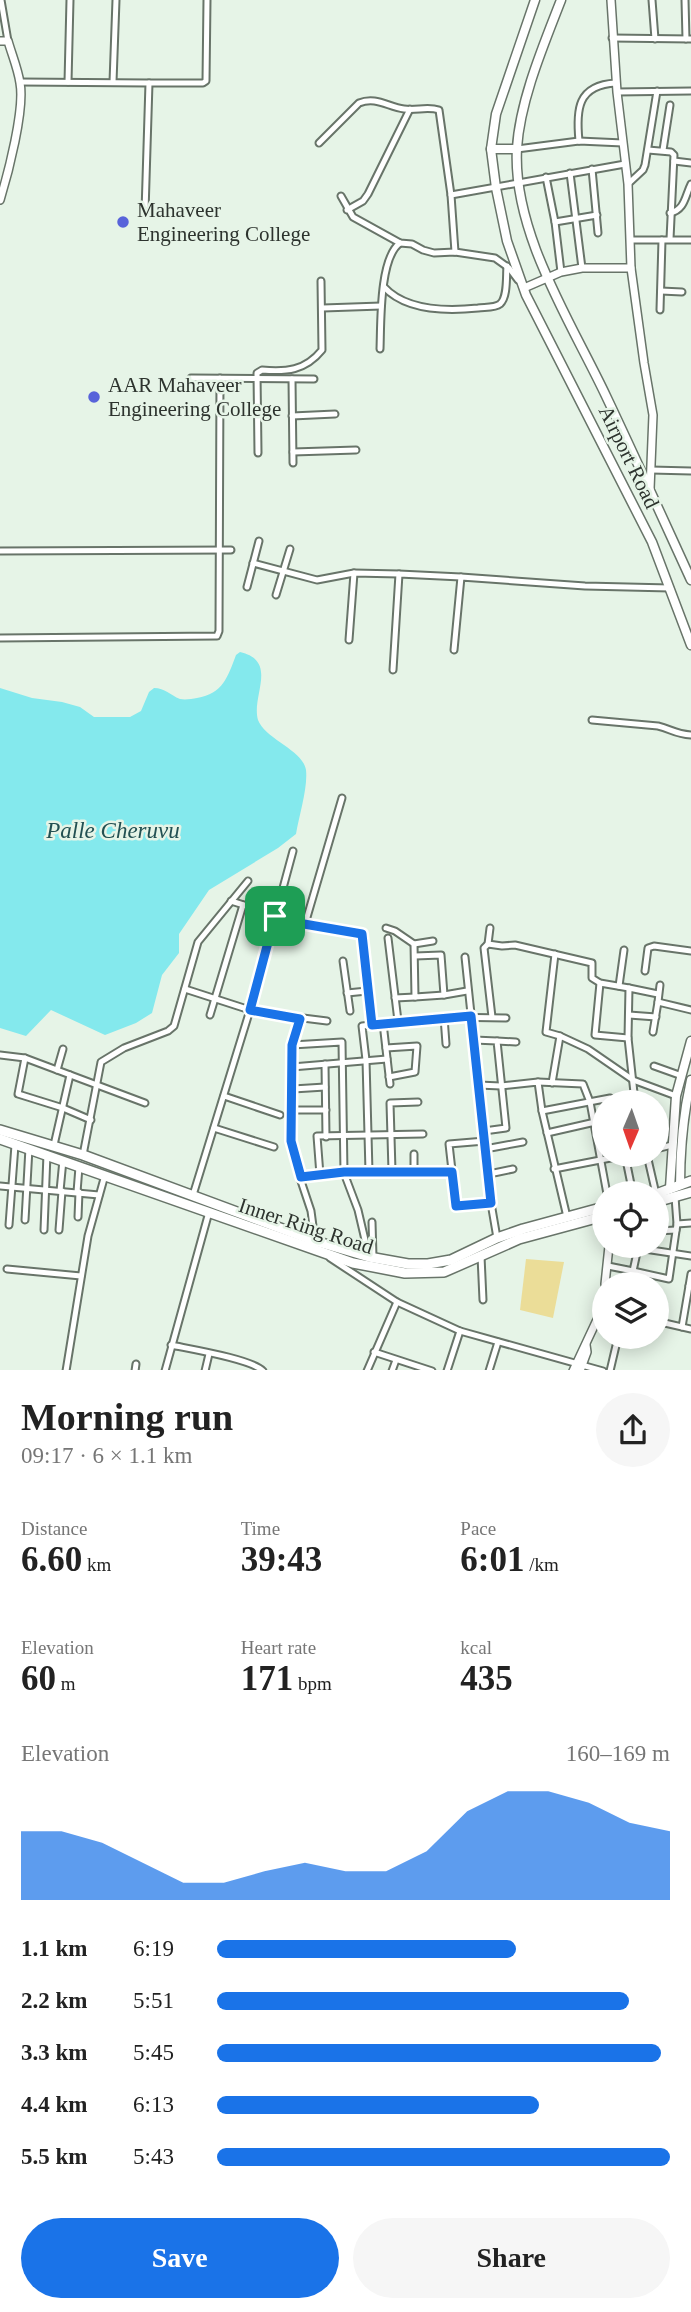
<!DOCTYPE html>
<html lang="en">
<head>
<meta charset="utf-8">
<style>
	body { margin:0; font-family:"Times New Roman",serif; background:#f6f6f6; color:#222; height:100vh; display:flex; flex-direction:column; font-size:26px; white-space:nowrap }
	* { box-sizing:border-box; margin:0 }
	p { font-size:23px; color:#767676 }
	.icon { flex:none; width:38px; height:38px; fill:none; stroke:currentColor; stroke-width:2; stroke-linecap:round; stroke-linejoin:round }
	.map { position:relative; height:1370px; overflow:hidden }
	.drawer { display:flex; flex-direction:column; background:#fff; flex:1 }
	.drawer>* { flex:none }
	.needle { width:46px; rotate:182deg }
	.controls { position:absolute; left:592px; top:1090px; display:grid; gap:14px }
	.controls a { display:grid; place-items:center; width:77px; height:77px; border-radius:50%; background:#fff; box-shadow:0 4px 18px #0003; font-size:35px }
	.pin { position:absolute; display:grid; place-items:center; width:60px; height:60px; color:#fff; margin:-30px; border-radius:14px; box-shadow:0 4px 10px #0006 }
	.round { display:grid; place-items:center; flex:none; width:74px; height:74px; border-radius:37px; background:#f6f6f6 }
	.headline { display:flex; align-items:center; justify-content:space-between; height:119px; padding:0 21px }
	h1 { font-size:38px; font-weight:600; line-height:52px }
	.figures { display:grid; grid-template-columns:repeat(3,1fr); gap:10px; height:119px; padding:7px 21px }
	.figures div { display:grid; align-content:center }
	.figures b { font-size:35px; font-weight:600 }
	.figures small { font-size:19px; font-weight:400 }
	.figures p { font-size:19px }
	.chart { height:196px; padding:14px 21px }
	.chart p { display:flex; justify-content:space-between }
	.chart svg { width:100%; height:126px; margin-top:7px; fill:#1a73e8; opacity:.7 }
	.primary-button { display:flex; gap:14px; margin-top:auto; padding:14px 21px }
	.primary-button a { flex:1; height:80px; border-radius:42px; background:#1a73e8; color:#fff; font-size:28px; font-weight:600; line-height:80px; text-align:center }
	.primary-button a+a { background:#f6f6f6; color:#222 }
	ul { padding:0 21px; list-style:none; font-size:23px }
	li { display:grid; grid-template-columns:112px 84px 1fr; align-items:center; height:52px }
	li i { height:18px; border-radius:9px; background:#1a73e8 }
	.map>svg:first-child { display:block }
	.green { fill:#ebdd98 }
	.water { fill:#84e9ed }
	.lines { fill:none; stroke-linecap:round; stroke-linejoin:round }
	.minor-casing { stroke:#687469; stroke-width:9 }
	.tertiary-casing { stroke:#687469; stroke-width:10 }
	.secondary-casing { stroke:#687469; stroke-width:11 }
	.trunk-casing { stroke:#687469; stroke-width:12 }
	.minor { stroke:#fff; stroke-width:5 }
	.tertiary { stroke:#fff; stroke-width:7 }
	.secondary { stroke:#fff; stroke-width:8 }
	.trunk { stroke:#fff; stroke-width:9 }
	.route-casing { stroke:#fff; stroke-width:14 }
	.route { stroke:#1a73e8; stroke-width:9 }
	.poi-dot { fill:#5863da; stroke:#e6f4e7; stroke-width:2.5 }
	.labels { text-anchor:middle; stroke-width:5; stroke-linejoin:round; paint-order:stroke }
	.poi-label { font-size:21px; fill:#2d332e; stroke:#e6f4e7; text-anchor:start }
	.street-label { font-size:21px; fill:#2d332e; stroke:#e6f4e7 }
	.water-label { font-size:23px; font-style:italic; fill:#225052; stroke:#e6f4e7 }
</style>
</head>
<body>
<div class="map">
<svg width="691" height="1371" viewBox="0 0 691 1371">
	<rect width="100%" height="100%" fill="#e6f4e7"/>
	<path class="green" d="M526,1259l38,3 -11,56 -33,-8z"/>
	<path class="water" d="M240,652c39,9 11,44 18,68 7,19 45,30 48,50 2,18 -7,46 -10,64l-18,14 -69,42 -30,44v19l-17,22 -10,38 -16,10 -31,12 -54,-25 -25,26 -26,-8v-340l32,10 30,4 18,5 14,10h36l11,-6 8,-19 5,-4c11,0 16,7 26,11 5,1 12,0 17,-1 26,-4 31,-22 39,-43z"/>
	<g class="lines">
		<g class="minor-casing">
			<g id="minor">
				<path d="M1,0l7,41"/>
				<path d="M652,0l3,39"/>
				<path d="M685,0l1,39"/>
				<path d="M612,38l79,1"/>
				<path d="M20,82l129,1 -4,129"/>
				<path d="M68,82l2,-82"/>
				<path d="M113,82l3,-82"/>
				<path d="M149,83h54l3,-2 1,-81"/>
				<path d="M617,92l74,-1"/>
				<path d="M579,141c-3,-31 -2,-56 37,-58"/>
				<path d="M319,143l40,-40c17,-7 29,4 45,6 12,2 23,-3 35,1l12,85 4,57"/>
				<path d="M517,149l62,-8 44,2"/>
				<path d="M648,150l23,2 3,3 -4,84"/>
				<path d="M663,150l7,-45"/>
				<path d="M674,161l17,2"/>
				<path d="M592,169l6,64"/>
				<path d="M570,173l12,95"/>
				<path d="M546,177l9,45 6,50"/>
				<path d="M628,184l15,-14 2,-5 12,-74"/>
				<path d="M451,195l174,-31"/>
				<path d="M341,196l12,21 47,26 12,1 11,6 11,3 21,-1 40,6 14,10 9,12"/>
				<path d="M347,210l16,-9 5,-7 42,-85"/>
				<path d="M670,213c15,-3 15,-17 21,-29"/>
				<path d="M555,222l42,-7"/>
				<path d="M630,240h61"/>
				<path d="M384,287c22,24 65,24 94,21 6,-1 17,0 22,-4 8,-7 6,-28 7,-38"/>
				<path d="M661,291l21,1"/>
				<path d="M323,308l58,-2"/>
				<path d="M660,310l2,-70"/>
				<path d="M380,349c1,-24 -1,-91 20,-106"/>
				<path d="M191,378l123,1"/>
				<path d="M292,379l1,84"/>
				<path d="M292,416l43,-2"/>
				<path d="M293,452l63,-2"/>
				<path d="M258,453l-1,-80 5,-3c24,2 43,1 60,-20l-1,-69"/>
				<path d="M651,470l40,1"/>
				<path d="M0,551l231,-1"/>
				<path d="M253,563l64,17 37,-7 45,1"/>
				<path d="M247,587l12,-46"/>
				<path d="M276,595l14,-46"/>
				<path d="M0,638l217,-2 2,-5 1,-253"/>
				<path d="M349,640l5,-67"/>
				<path d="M454,650l7,-73 124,9 85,2"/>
				<path d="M393,670l6,-96 62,3"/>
				<path d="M592,720l66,6c13,3 17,8 33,9"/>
				<path d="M231,901l74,23 58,10 4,57 -20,2"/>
				<path d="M305,924l37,-126"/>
				<path d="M386,928l9,3 19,13 19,-3"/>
				<path d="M388,938l10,83"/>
				<path d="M414,944l1,53 29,-2"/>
				<path d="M488,944l2,-16"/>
				<path d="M555,954l-9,78 14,4 28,13 45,31 43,16"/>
				<path d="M415,956l26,-1 3,40 23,-4"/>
				<path d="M465,957l26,246 6,35"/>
				<path d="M343,961l7,50"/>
				<path d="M645,971l3,-23 6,-2 37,5"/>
				<path d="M600,983l-5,52 33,3"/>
				<path d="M619,986l5,-36"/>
				<path d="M185,989l65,21 43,-159"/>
				<path d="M367,991l5,34"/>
				<path d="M395,998l20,-1"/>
				<path d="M658,1002l2,-17"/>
				<path d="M210,1015l33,-110"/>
				<path d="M629,1015l27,2"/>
				<path d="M444,1017l2,27"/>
				<path d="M492,1017l-8,-69 4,-4 14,2 13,-1 77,18v15l8,5 29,5"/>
				<path d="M300,1019l3,-1 24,3"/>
				<path d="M383,1023l7,61"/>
				<path d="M653,1032l5,-30 33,8"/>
				<path d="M474,1040l23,1 9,87 -22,3"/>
				<path d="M497,1041l19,1"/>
				<path d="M292,1045l50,-3 2,131 14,37 11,47"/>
				<path d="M386,1048l31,-2 -2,26 -26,5"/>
				<path d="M0,1055l25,3"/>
				<path d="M325,1064l1,73"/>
				<path d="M654,1066l28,10"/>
				<path d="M292,1067l95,-8"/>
				<path d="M57,1070l6,-21"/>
				<path d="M538,1082l45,2 7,18 17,92"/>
				<path d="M552,1083l8,-47"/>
				<path d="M478,1085l23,1 37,-4 4,29 68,-13 1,4"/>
				<path d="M293,1089l32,-2"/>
				<path d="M224,1096l56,19"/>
				<path d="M635,1102l-7,-64 1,-50 29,6"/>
				<path d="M292,1110h34"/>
				<path d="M542,1111l25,106"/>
				<path d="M91,1120l-28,-12 -45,-14 7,-36 120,45"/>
				<path d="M214,1128l60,19"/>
				<path d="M547,1133l57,-13"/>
				<path d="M485,1141l-36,3 7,62 35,-3"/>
				<path d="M54,1145l16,-70"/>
				<path d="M485,1149l38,-7"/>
				<path d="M656,1149l16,-4"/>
				<path d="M83,1155l18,-93 23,-14 44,-17 6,-5 24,-84 50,-61"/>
				<path d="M625,1155l8,39"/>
				<path d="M647,1155l9,39"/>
				<path d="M554,1169l72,-14"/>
				<path d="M392,1171l-2,-68 28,-1"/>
				<path d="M414,1171l38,1"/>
				<path d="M369,1172l-3,-112 -4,-34 82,-9 62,1"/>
				<path d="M489,1174l24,-5"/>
				<path d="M320,1175l-3,-39 106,-2"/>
				<path d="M301,1177l43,-4 70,-2v-17"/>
				<path d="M0,1186l99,9"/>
				<path d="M60,1191l3,-31"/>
				<path d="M77,1192l2,-25"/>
				<path d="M193,1195l57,-185 50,9 -8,26 -1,96 6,28 14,42 4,30"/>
				<path d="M78,1217l1,-25"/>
				<path d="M25,1220l4,-72"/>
				<path d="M372,1222l1,35"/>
				<path d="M677,1224l14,-1"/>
				<path d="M9,1225l6,-80"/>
				<path d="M44,1230l3,-76"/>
				<path d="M59,1230l3,-39"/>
				<path d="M656,1231l20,-1"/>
				<path d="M638,1248l53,8"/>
				<path d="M481,1256l2,44"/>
				<path d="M330,1258l67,44 63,29 143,40"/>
				<path d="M608,1266l25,5 5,-23"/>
				<path d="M7,1269l74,7"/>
				<path d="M691,1274l-2,12h2"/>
				<path d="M630,1284l3,-13 36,8 8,-55 -2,-27"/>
				<path d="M656,1321l35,8"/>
				<path d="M682,1327l7,-41"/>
				<path d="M171,1345c19,4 81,14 92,26"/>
				<path d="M374,1352l58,19"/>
				<path d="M66,1371l22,-135 17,-61"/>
				<path d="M135,1371l1,-7"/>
				<path d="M165,1371l44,-159"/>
				<path d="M205,1371l4,-17"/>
				<path d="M367,1371l30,-69"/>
				<path d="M392,1371l4,-11"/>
				<path d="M447,1371l13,-40"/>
				<path d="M489,1371l9,-29"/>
				<path d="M610,1371l8,-34"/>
			</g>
		</g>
		<g class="tertiary-casing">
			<g id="tertiary">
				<path d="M611,0l6,92 11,92 3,84 13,95 9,52 -3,74"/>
				<path d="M0,41h8c4,14 10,28 12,42 5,26 -12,91 -20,117"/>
				<path d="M524,288l37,-16 21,-4h49"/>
				<path d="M605,1284l4,-38"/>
				<path d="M573,1371l29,-62 2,-12"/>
				<path d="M580,1371l7,-19 -1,-7"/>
			</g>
		</g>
		<g class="secondary-casing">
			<g id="secondary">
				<path d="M535,0l-39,114 -5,35 5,39 11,53 19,54 126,247 39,103"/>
				<path d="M561,0c-17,44 -41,100 -44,148 -5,84 54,174 89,248 29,61 57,123 85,184"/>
				<path d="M491,149h26"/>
				<path d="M680,1185c0,-36 3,-70 11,-105"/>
				<path d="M670,1188l6,-92 15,-55"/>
			</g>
		</g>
		<g class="trunk-casing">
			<g id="trunk">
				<path d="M0,1130l83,25 232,86 54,16 39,7h20l23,-4 46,-22 26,-9 81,-22"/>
				<path d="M0,1139l353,124 52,10 39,-1 75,-33 85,-23"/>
				<path d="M656,1194l35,-13"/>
				<path d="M656,1202l35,-10"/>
			</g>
		</g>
		<use href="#minor" class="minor"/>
		<use href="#tertiary" class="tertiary"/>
		<use href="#secondary" class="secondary"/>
		<use href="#trunk" class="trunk"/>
	</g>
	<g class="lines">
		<g class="route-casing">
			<path id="route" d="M275,916l29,8 58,10 10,91 99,-9 20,187 -35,3 -4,-34h-108l-43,5 -10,-36 1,-96 8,-26 -50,-9z"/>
		</g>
		<use href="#route" class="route"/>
	</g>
	<g class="poi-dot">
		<circle cx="123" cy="222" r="7"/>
		<circle cx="94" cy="397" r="7"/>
	</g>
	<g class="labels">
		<g class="poi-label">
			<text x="137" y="217">Mahaveer<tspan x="137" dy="24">Engineering College</tspan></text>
			<text x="108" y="392">AAR Mahaveer<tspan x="108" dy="24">Engineering College</tspan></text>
		</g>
		<g class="street-label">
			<text transform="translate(629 457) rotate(64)" y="7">Airport Road</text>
			<text transform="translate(306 1226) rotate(18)" y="7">Inner Ring Road</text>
		</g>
		<g class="water-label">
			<text x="113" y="838">Palle Cheruvu</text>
		</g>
	</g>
</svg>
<div class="controls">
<a><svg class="needle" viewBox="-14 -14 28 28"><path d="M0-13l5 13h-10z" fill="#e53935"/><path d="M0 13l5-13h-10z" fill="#767676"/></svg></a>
<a><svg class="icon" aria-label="locate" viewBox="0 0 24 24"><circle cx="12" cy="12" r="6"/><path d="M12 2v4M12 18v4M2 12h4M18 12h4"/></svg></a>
<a><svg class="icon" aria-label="layers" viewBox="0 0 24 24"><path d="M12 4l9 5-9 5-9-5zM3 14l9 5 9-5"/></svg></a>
</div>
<div class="pin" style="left:275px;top:916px;background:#1e9e55"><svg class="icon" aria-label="arrive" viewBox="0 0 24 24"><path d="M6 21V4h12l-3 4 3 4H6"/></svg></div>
</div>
<section class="drawer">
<div class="headline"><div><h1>Morning run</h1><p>09:17 · 6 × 1.1 km</p></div><a class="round"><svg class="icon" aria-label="share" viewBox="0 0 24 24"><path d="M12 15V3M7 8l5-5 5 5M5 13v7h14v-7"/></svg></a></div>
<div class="figures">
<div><p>Distance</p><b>6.60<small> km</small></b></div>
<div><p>Time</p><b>39:43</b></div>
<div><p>Pace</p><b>6:01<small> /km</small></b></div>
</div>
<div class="figures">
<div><p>Elevation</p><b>60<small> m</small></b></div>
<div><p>Heart rate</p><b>171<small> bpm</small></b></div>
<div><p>kcal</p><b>435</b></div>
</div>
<div class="chart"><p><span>Elevation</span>160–169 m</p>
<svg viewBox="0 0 160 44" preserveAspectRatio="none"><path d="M0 44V20L10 20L20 24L30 31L40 38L50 38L60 34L70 31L80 34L90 34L100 27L110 13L120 6L130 6L140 10L150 17L160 20V44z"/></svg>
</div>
<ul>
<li><b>1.1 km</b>6:19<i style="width:66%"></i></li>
<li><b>2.2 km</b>5:51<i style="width:91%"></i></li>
<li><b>3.3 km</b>5:45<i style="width:98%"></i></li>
<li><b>4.4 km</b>6:13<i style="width:71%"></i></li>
<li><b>5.5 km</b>5:43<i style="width:100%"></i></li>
</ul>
<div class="primary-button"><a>Save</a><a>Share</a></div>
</section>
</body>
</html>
